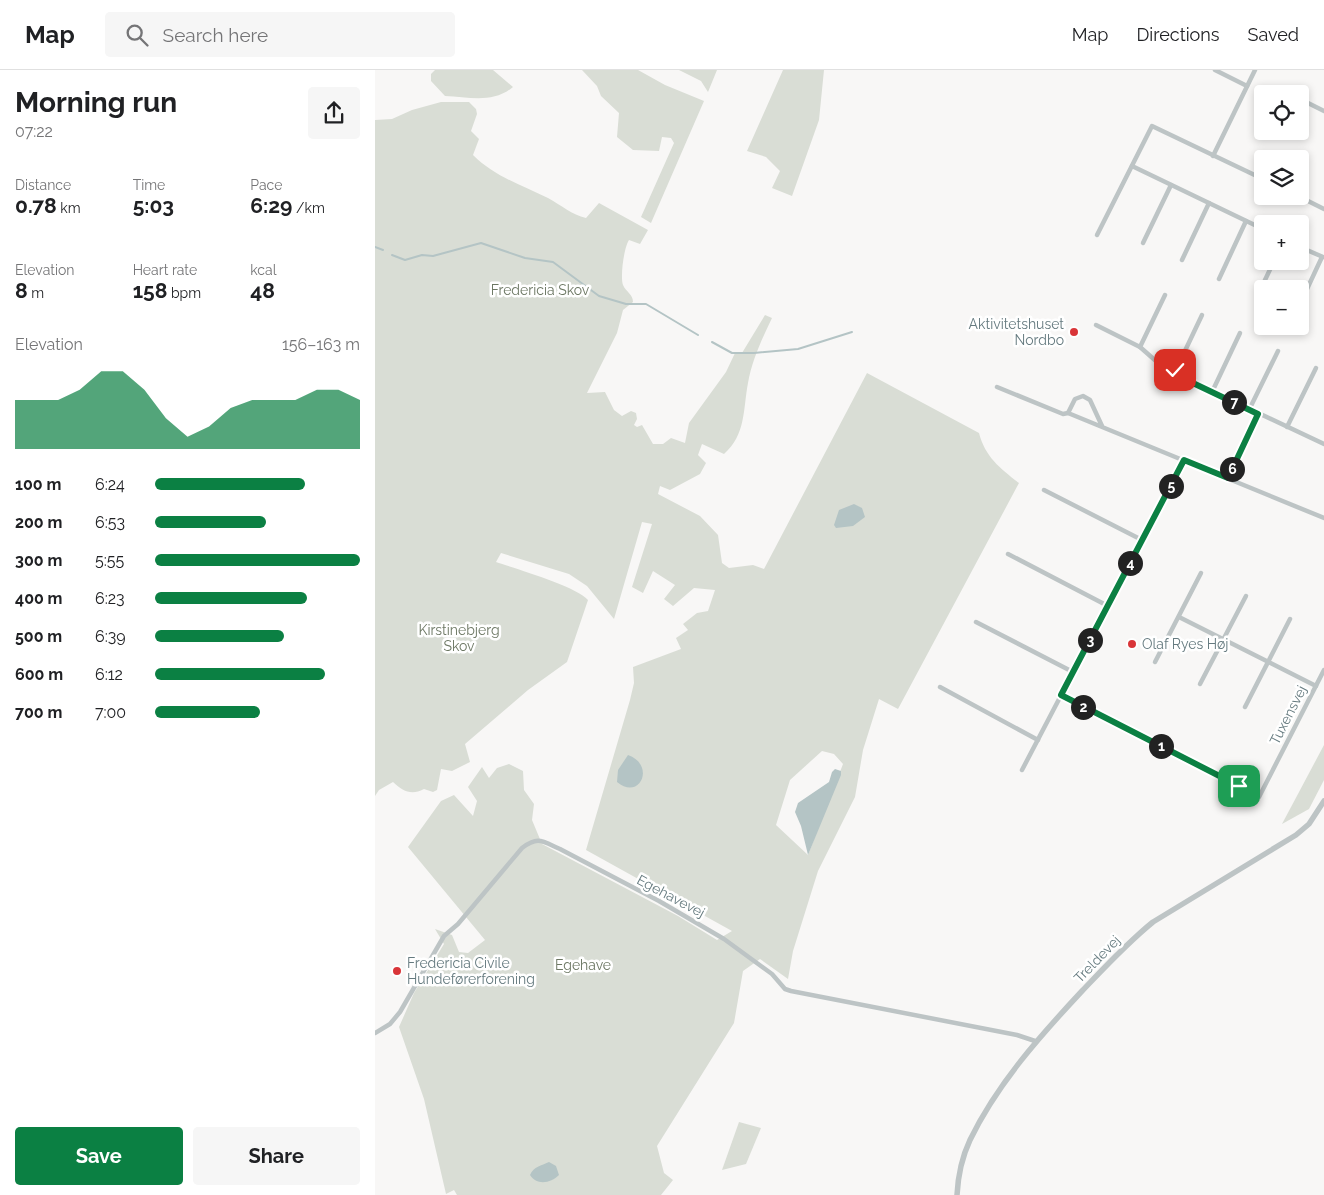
<!DOCTYPE html>
<html lang="en">
<head>
<meta charset="utf-8">
<style>
	body { margin:0; font-family:Raleway,sans-serif; background:#f6f6f6; color:#202124; height:100vh; display:flex; flex-direction:column; font-size:19px; white-space:nowrap }
	* { box-sizing:border-box; margin:0 }
	p { font-size:16px; color:#757577 }
	.icon { flex:none; width:28px; height:28px; fill:none; stroke:currentColor; stroke-width:2; stroke-linecap:round; stroke-linejoin:round }
	.map { position:relative; flex:1; overflow:hidden }
	.side { display:flex; flex-direction:column; background:#fff; width:375px }
	.side>* { flex:none }
	.controls { position:absolute; left:879px; top:15px; display:grid; gap:10px }
	.controls a { display:grid; place-items:center; width:55px; height:55px; border-radius:5px; background:#fff; box-shadow:0 2px 8px #0003; font-size:25px }
	.pin { position:absolute; display:grid; place-items:center; width:42px; height:42px; color:#fff; margin:-21px; border-radius:10px; box-shadow:0 2px 8px #0006 }
	.km { position:absolute; width:25px; height:25px; margin:-12px; border-radius:50%; background:#222; color:#fff; font-size:14px; line-height:25px; text-align:center }
	.round { display:grid; place-items:center; flex:none; width:52px; height:52px; border-radius:5px; background:#f6f6f6 }
	.headline { display:flex; align-items:center; justify-content:space-between; height:85px; padding:0 15px }
	h1 { font-size:28px; font-weight:700; line-height:38px }
	.stats { display:grid; grid-template-columns:repeat(3,1fr); gap:8px; height:85px; padding:5px 15px }
	.stats div { display:grid; align-content:center }
	.stats b { font-size:21px; font-weight:700 }
	.stats small { font-size:14px; font-weight:400 }
	.stats p { font-size:14px }
	.chart { height:140px; padding:10px 15px }
	.chart p { display:flex; justify-content:space-between }
	.chart svg { width:100%; height:90px; margin-top:5px; fill:#0b8043; opacity:.7 }
	.cta { display:flex; gap:10px; margin-top:auto; padding:10px 15px }
	.cta a { flex:1; height:58px; border-radius:5px; background:#0b8043; color:#fff; font-size:20px; font-weight:700; line-height:58px; text-align:center }
	.cta a+a { background:#f6f6f6; color:#202124 }
	ul { padding:0 15px; list-style:none; font-size:16px }
	li { display:grid; grid-template-columns:80px 60px 1fr; align-items:center; height:38px }
	li i { height:12px; border-radius:6px; background:#0b8043 }
	header { display:flex; align-items:center; gap:30px; box-sizing:border-box; height:70px; padding:0 25px; background:#fff; border-bottom:1px solid #e0e0e0 }
	header strong { font-size:24px }
	nav { display:flex; gap:28px; margin-inline-start:auto; font-size:18px }
	.search { width:350px; height:45px; background:#f6f6f6; display:flex; align-items:center; gap:12px; box-sizing:border-box; padding:0 18px; border-radius:5px; color:#757577; font-size:19px }
	main { display:flex; flex:1; min-height:0 }
	.map>svg:first-child { display:block }
	.green { fill:#d9ddd5; fill-rule:evenodd }
	.water { fill:#b4c4c5 }
	.lines { fill:none; stroke-linecap:round; stroke-linejoin:round }
	.stream { stroke:#b4c4c5; stroke-width:2 }
	.minor { stroke:#bdc4c5; stroke-width:4.5 }
	.tertiary { stroke:#bdc4c5; stroke-width:5.5 }
	.route-casing { stroke:#fff; stroke-width:10 }
	.route { stroke:#0b8043; stroke-width:6 }
	.poi-dot { fill:#d93538; stroke:#fff; stroke-width:2 }
	.labels { text-anchor:middle; stroke-width:5; stroke-linejoin:round; paint-order:stroke }
	.park-label { font-size:14px; fill:#6c7763; stroke:#fff }
	.poi-label { font-size:14px; fill:#657a7f; stroke:#fff; text-anchor:start }
	.street-label { font-size:14px; fill:#657a7f; stroke:#fff }
</style>
</head>
<body>
<header>
<strong>Map</strong>
<div class="search"><svg class="icon" aria-label="search" viewBox="0 0 24 24"><circle cx="10" cy="10" r="6"/><path d="M15 15l6 6"/></svg>Search here</div>
<nav><a>Map</a><a>Directions</a><a>Saved</a></nav>
</header>
<main>
<section class="side">
<div class="headline"><div><h1>Morning run</h1><p>07:22</p></div><a class="round"><svg class="icon" aria-label="share" viewBox="0 0 24 24"><path d="M12 15V3M7 8l5-5 5 5M5 13v7h14v-7"/></svg></a></div>
<div class="stats">
<div><p>Distance</p><b>0.78<small> km</small></b></div>
<div><p>Time</p><b>5:03</b></div>
<div><p>Pace</p><b>6:29<small> /km</small></b></div>
</div>
<div class="stats">
<div><p>Elevation</p><b>8<small> m</small></b></div>
<div><p>Heart rate</p><b>158<small> bpm</small></b></div>
<div><p>kcal</p><b>48</b></div>
</div>
<div class="chart"><p><span>Elevation</span>156–163 m</p>
<svg viewBox="0 0 160 44" preserveAspectRatio="none"><path d="M0 44V20L10 20L20 20L30 15L40 6L50 6L60 15L70 29L80 38L90 33L100 24L110 20L120 20L130 20L140 15L150 15L160 20V44z"/></svg>
</div>
<ul>
<li><b>100 m</b>6:24<i style="width:73%"></i></li>
<li><b>200 m</b>6:53<i style="width:54%"></i></li>
<li><b>300 m</b>5:55<i style="width:100%"></i></li>
<li><b>400 m</b>6:23<i style="width:74%"></i></li>
<li><b>500 m</b>6:39<i style="width:63%"></i></li>
<li><b>600 m</b>6:12<i style="width:83%"></i></li>
<li><b>700 m</b>7:00<i style="width:51%"></i></li>
</ul>
<div class="cta"><a>Save</a><a>Share</a></div>
</section>
<div class="map">
<svg width="949" height="1125" viewBox="0 0 949 1125">
	<rect width="100%" height="100%" fill="#f8f7f6"/>
	<g class="green">
		<path d="M60,0h58l20,17c-20,17 -44,10 -68,9l-14,-15v-7z"/>
		<path d="M207,0h56l27,15 39,16 -53,122 -10,-6 33,-74 -3,-5 -9,-1 -3,14 -26,-1 -16,-13 2,-24 -18,-17 -4,-10z"/>
		<path d="M304,0h38l-9,22 -7,-11z"/>
		<path d="M408,0h41l-5,50 -27,76 -20,-8 8,-17 -14,-14 -19,-6z"/>
		<path d="M66,32h28l7,7 1,5 -6,17 8,8 -6,16c21,21 48,30 75,43 13,7 24,17 38,20l13,-15 49,27 -8,14 -11,-4c-5,7 -9,37 -6,45 3,7 10,9 10,17l-10,8 -6,23 -30,60 18,-1 9,18 8,6 9,-5 5,2 1,6 -3,6 3,2 5,-2 11,19h10l8,-6 14,5 4,-20 37,-51 9,-19h7l23,-38 7,3c-10,21 -20,42 -24,65 -5,26 -2,52 -24,71l-22,-10 -4,11 8,8 -6,11 -30,16 -10,-4 -2,8 42,22 18,19 4,28 7,5 24,-3 11,4 103,-196 112,60c6,24 22,36 40,50l-121,226 -19,-10 -16,51 -8,47 -37,74 -25,80 -5,28 -28,-20 -17,12 -9,52 -77,123 7,27 9,7 -12,15h-204l-3,-5 -8,4 -22,-95 -25,-72 15,-34 30,-49 -9,-15 17,6 7,17 9,1 17,-13 -77,-93 33,-46 13,-6 19,21 4,-15 -9,-14 14,-20 7,11 8,-10 12,-4 14,7 1,19 10,14 -2,16 10,24 136,72 39,24 15,-9 -146,-81 44,-150 4,-17 -1,-16 48,-18 -5,-11 12,-8 -5,-6 14,-11 11,-2 7,-21 -21,-2 -21,18 -9,-7 11,-14 -22,-14 -10,22 -11,-6 20,-63 -10,-2 -28,97 -27,-33 -18,-12 -68,-21 -5,9c20,7 80,24 92,38l-21,62 -39,28 -63,54 5,18 -18,9 -11,-2 -4,21 -4,2 -9,-3c-13,7 -21,2 -31,-7l-14,8 -4,6v-676l17,-1 20,-9zM447,681l12,3 9,10 -35,91 -32,-30 14,-45z"/>
		<path d="M949,675v35l-15,29 -27,15z"/>
		<path d="M364,1052l22,6 -15,36 -24,6z"/>
	</g>
	<g class="water">
		<path d="M479,434l8,4 3,9 -12,9 -17,2 -2,-3 5,-15z"/>
		<path d="M253,685c28,10 12,46 -11,27l1,-12z"/>
		<path d="M460,699l6,2v4l-33,80 -7,-29 -6,-14 3,-9 31,-21 3,-10z"/>
		<path d="M174,1092l7,4 3,9c-8,8 -22,11 -29,0 4,-9 11,-9 19,-13z"/>
	</g>
	<g class="lines">
		<g class="stream">
			<path d="M0,177l8,3"/>
			<path d="M17,185l13,5 17,-5 11,1 48,-13 44,15 28,4 46,34 27,8h20l52,31"/>
			<path d="M337,272l20,11h22l44,-4 54,-17"/>
		</g>
		<g class="minor">
			<path d="M840,0l32,16"/>
			<path d="M926,37l3,-6 20,10"/>
			<path d="M838,86l42,-86"/>
			<path d="M757,96l131,63"/>
			<path d="M923,126l26,13"/>
			<path d="M722,165l55,-109 111,53"/>
			<path d="M768,173l28,-58"/>
			<path d="M925,177l23,10"/>
			<path d="M807,190l27,-57"/>
			<path d="M844,209l27,-58"/>
			<path d="M790,225l-25,52 25,22 159,75"/>
			<path d="M882,227l17,-36"/>
			<path d="M925,234l22,-47"/>
			<path d="M721,255l44,22"/>
			<path d="M799,304l28,-59"/>
			<path d="M622,317l66,27 5,-1"/>
			<path d="M837,322l28,-59"/>
			<path d="M874,340l29,-59"/>
			<path d="M727,356l-12,-26 -7,-4 -8,3 -7,14c85,35 171,70 256,105"/>
			<path d="M912,357l29,-59"/>
			<path d="M853,408l30,-64"/>
			<path d="M669,420l98,50"/>
			<path d="M633,484l100,52"/>
			<path d="M804,547l137,69"/>
			<path d="M601,552l97,50"/>
			<path d="M780,592l46,-89"/>
			<path d="M825,614l46,-88"/>
			<path d="M565,617l98,53"/>
			<path d="M686,625l198,102 65,-127"/>
			<path d="M870,637l45,-88"/>
			<path d="M647,700l162,-310"/>
			<path d="M0,963l15,-9 10,-12 44,-76 14,-12 64,-76c16,-12 20,-7 38,1l99,52 65,38 48,35 13,15 6,2 226,44 18,6"/>
		</g>
		<path class="tertiary" d="M582,1125c1,-19 5,-38 13,-55 27,-56 70,-104 112,-149 23,-24 45,-48 71,-69l143,-87 13,-11 15,-23"/>
	</g>
	<g class="lines">
		<g class="route-casing">
			<path id="route" d="M800,300l-1,4 84,40 -30,64 -44,-18 -123,235 178,91"/>
		</g>
		<use href="#route" class="route"/>
	</g>
	<g class="poi-dot">
		<circle cx="699" cy="262" r="5"/>
		<circle cx="757" cy="574" r="5"/>
		<circle cx="22" cy="901" r="5"/>
	</g>
	<g class="labels">
		<g class="park-label">
			<text x="165" y="225">Fredericia Skov</text>
			<text x="84" y="565">Kirstinebjerg<tspan x="84" dy="16">Skov</tspan></text>
			<text x="208" y="900">Egehave</text>
		</g>
		<g class="poi-label">
			<text x="689" y="259" text-anchor="end">Aktivitetshuset<tspan x="689" dy="16">Nordbo</tspan></text>
			<text x="767" y="579">Olaf Ryes Høj</text>
			<text x="32" y="898">Fredericia Civile<tspan x="32" dy="16">Hundeførerforening</tspan></text>
		</g>
		<g class="street-label">
			<text transform="translate(913 645) rotate(-63)" y="5">Tuxensvej</text>
			<text transform="translate(296 826) rotate(28)" y="5">Egehavevej</text>
			<text transform="translate(722 889) rotate(-46)" y="5">Treldevej</text>
		</g>
	</g>
</svg>
<div class="controls">
<a><svg class="icon" aria-label="locate" viewBox="0 0 24 24"><circle cx="12" cy="12" r="6"/><path d="M12 2v4M12 18v4M2 12h4M18 12h4"/></svg></a>
<a><svg class="icon" aria-label="layers" viewBox="0 0 24 24"><path d="M12 4l9 5-9 5-9-5zM3 14l9 5 9-5"/></svg></a>
<a>+</a>
<a>−</a>
</div>
<div class="pin" style="left:864px;top:716px;background:#1e9e55"><svg class="icon" aria-label="arrive" viewBox="0 0 24 24"><path d="M6 21V4h12l-3 4 3 4H6"/></svg></div>
<div class="pin" style="left:800px;top:300px;background:#d93025"><svg class="icon" aria-label="check" viewBox="0 0 24 24"><path d="M5 12l5 5 9-10"/></svg></div>
<b class="km" style="left:786px;top:676px">1</b>
<b class="km" style="left:708px;top:637px">2</b>
<b class="km" style="left:715px;top:570px">3</b>
<b class="km" style="left:755px;top:493px">4</b>
<b class="km" style="left:796px;top:416px">5</b>
<b class="km" style="left:857px;top:399px">6</b>
<b class="km" style="left:859px;top:332px">7</b>
</div>
</main>
</body>
</html>
